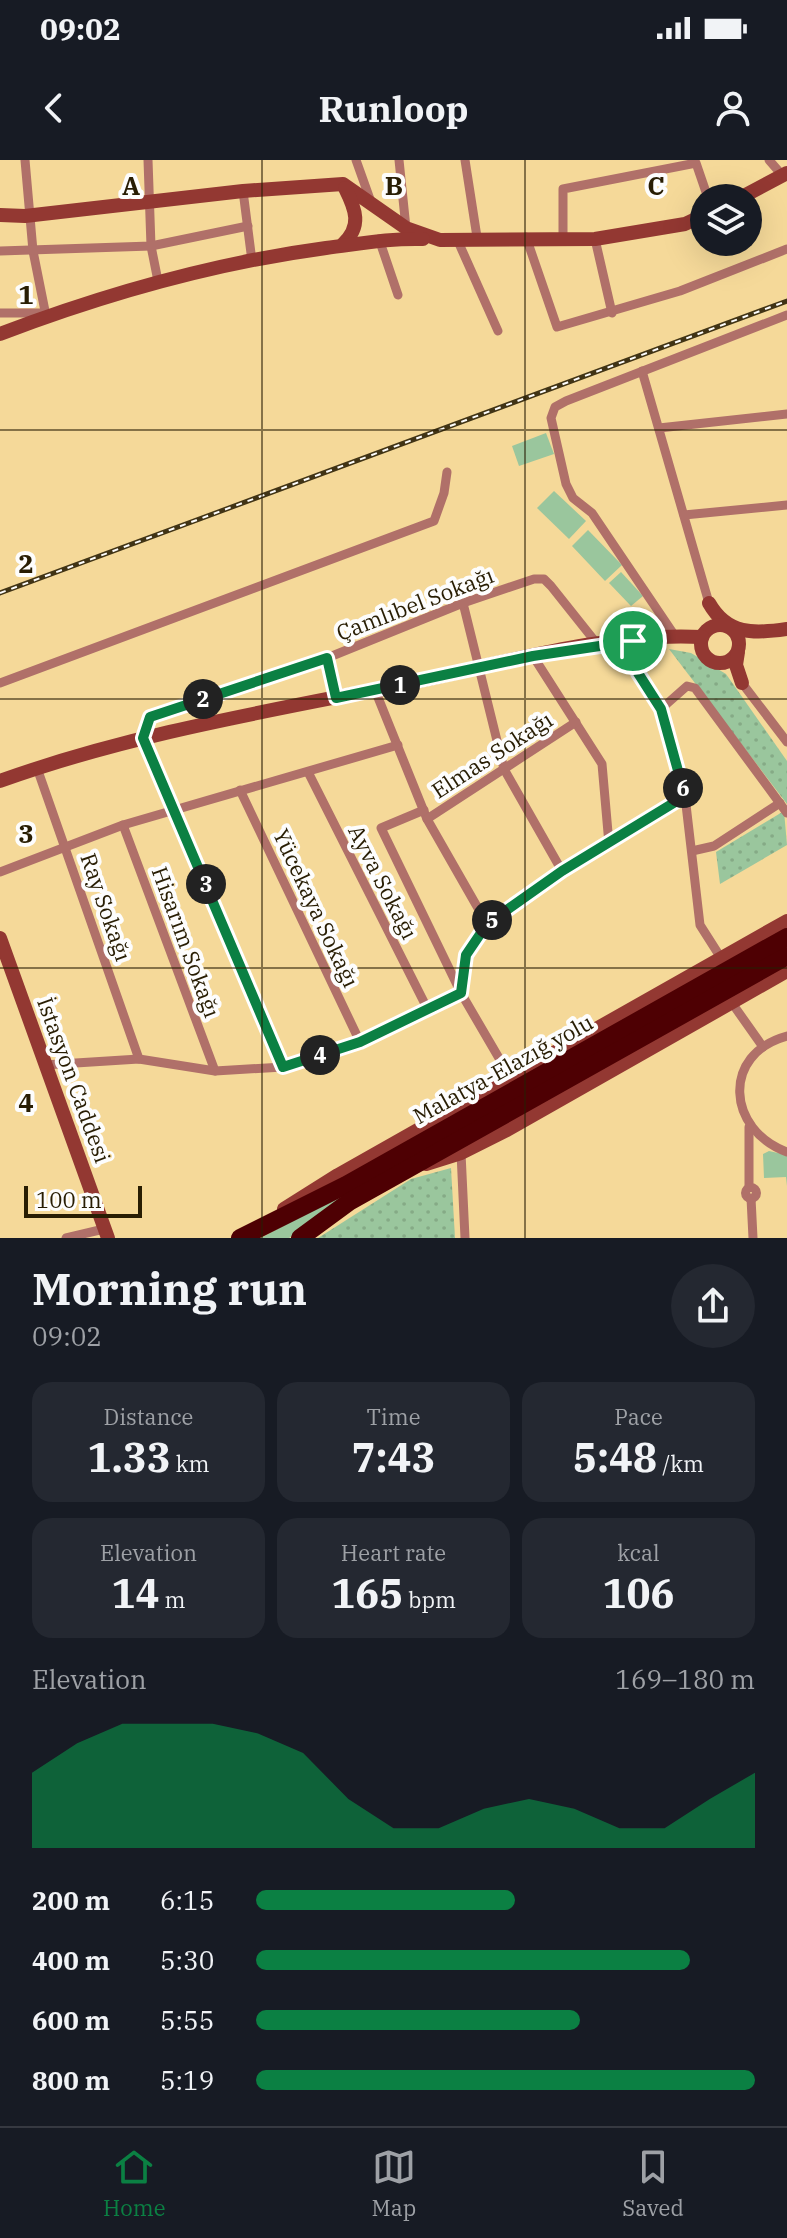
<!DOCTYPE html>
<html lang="en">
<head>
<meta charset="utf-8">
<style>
	body { margin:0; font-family:"IBM Plex Serif",serif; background:#242831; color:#f1f3f6; height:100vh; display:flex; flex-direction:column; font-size:30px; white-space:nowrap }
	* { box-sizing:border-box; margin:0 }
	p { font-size:26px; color:#9ea1a6 }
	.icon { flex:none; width:44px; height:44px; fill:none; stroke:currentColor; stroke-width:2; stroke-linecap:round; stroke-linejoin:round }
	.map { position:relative; height:1078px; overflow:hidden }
	.sheet { display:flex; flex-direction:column; background:#171b24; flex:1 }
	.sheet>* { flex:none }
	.tools { position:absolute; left:690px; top:24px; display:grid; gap:16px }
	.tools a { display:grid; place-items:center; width:72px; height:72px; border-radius:50%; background:#171b24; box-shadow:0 8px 32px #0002; font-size:40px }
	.scale { position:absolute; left:24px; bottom:20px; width:118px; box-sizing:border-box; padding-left:8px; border:4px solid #281d03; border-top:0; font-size:22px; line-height:28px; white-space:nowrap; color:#281d03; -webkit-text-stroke:6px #fdfdfd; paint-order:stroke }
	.pin { position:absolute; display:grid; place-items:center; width:68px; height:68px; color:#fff; margin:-34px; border:4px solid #fff; border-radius:50%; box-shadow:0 2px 8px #0007 }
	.km { position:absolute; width:40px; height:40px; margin:-20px; border-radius:50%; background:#222; color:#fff; font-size:22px; line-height:40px; text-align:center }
	.round { display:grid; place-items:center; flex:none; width:84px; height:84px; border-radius:42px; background:#242831 }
	.summary { display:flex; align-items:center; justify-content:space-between; height:136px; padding:0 32px }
	h1 { font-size:44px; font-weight:700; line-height:60px }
	.stats { display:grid; grid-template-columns:repeat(3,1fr); gap:12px; height:136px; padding:8px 32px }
	.stats div { display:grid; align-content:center; border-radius:20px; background:#242831; text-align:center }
	.stats b { font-size:40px; font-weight:700 }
	.stats small { font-size:22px; font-weight:400 }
	.stats p { font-size:22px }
	.chart { height:224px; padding:16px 32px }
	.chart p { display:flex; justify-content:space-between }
	.chart svg { width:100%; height:144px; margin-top:8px; fill:#0b8043; opacity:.7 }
	ul { padding:0 32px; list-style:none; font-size:26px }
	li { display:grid; grid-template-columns:128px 96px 1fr; align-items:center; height:60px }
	li i { height:20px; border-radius:10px; background:#0b8043 }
	.status { display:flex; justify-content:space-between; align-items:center; height:56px; padding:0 40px; background:#171b24; direction:ltr }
	.status svg { height:22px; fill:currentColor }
	header { display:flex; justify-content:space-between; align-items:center; height:104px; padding:0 32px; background:#171b24; font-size:36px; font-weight:700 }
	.tabs { display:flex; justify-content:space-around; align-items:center; height:112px; border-top:2px solid #363941; background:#171b24; font-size:22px; color:#9ea1a6 }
	.tabs a { display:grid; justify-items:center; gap:4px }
	.tabs .selected { color:#0b8043 }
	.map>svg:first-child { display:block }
	.grass { fill:#9ac69d }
	.park { fill:url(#park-dots) }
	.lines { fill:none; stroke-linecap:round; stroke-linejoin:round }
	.street { stroke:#b07069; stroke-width:9 }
	.secondary { stroke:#933832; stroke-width:14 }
	.highway { stroke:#4e0003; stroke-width:18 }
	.rail-casing { stroke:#413415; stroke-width:5 }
	.rail { stroke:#fdfdfd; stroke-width:2; stroke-dasharray:6; stroke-linecap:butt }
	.route-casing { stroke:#fff; stroke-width:16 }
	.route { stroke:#0b8043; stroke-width:10 }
	.grid { fill:none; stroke:#281d03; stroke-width:2; stroke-opacity:0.55 }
	.labels { text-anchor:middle; stroke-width:8; stroke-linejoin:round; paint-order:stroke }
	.street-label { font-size:22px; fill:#281d03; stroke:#fdfdfd }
	.grid-label { font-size:26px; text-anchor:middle; font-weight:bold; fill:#281d03; stroke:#fdfdfd; stroke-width:8; stroke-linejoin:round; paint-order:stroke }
</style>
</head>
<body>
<div class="status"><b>09:02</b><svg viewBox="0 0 49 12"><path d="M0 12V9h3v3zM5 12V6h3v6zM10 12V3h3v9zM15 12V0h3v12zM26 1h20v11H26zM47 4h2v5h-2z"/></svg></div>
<header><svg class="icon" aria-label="back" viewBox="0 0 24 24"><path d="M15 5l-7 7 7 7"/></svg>Runloop<svg class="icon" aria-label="person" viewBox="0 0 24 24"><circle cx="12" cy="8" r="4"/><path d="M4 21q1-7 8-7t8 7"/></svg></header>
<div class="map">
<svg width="787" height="1078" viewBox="0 0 787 1078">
	<defs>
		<pattern id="park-dots" width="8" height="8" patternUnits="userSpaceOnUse" patternTransform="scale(2)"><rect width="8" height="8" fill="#9ac69d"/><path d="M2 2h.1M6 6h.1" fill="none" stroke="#85aa86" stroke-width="1.8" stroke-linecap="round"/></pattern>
	</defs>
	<rect width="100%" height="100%" fill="#f5d999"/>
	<g class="grass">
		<path d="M546,273l8,21 -35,12 -7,-20z"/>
		<path d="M554,331l32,30 -17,18 -32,-31z"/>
		<path d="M588,370l34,35 -17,16 -33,-35z"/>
		<path d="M621,412l22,24 -12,10 -22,-23z"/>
		<path d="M518,936l-229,142h-28z"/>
		<path d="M769,991l18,4v31l-1,-9 -22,1 -1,-24z"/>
	</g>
	<g class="park">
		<path d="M669,489l22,4 35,21 61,87v43z"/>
		<path d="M784,651l3,34 -67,39 -4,-32z"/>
		<path d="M451,1008l4,70h-137l93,-59z"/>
	</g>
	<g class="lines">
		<g class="street">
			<path d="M25,0l8,91 13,65"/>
			<path d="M148,0l3,86 7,35"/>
			<path d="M356,0l15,42"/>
			<path d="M399,0l7,68"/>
			<path d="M465,0l12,77"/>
			<path d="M769,0l13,15"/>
			<path d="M243,31l9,70"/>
			<path d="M526,77l31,90 123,-36 107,-42"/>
			<path d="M563,77v-48l133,-26 12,35"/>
			<path d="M379,79l19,56"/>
			<path d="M457,79l41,92"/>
			<path d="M595,79l17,74"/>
			<path d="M0,91l151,-5 97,-20"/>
			<path d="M0,153h44"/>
			<path d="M642,211l67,232"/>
			<path d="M659,268l128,-14"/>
			<path d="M684,355l103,-10"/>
			<path d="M463,443l41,166 58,102"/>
			<path d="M675,476l-83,-123 -19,-15 -7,-14 -15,-66 4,-11 11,-6 221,-86"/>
			<path d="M633,481l4,28"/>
			<path d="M533,496l69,108 7,80"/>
			<path d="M327,498l9,40"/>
			<path d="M0,523l434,-162 10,-28 3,-21"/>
			<path d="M742,523l45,59"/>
			<path d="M375,530l52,129 60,105"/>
			<path d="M661,549l26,-23 8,2 92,125"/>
			<path d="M37,608l102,291"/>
			<path d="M308,612l119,236"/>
			<path d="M240,630l120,252"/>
			<path d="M424,650l-43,18 80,165 49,84"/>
			<path d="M427,659l149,-97"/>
			<path d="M123,665l92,246"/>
			<path d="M692,691l22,-5 66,-43"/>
			<path d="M0,712l123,-47 275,-80"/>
			<path d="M732,843l31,44"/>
			<path d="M787,876c-66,18 -60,94 0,116"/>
			<path d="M44,905l95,-6 76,12 68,-4 77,-25 101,-49 5,-38 21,-31 75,-53 123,-75"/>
			<path d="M283,907l-140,-329 7,-21 177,-59 136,-55 71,-24h10l7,7 47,59 20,9 20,19 23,36 24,87 15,129 21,33"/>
			<path d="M749,967v60"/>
			<path d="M461,993l4,85"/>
			<circle cx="751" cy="1033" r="5.5"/>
			<path d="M751,1038l2,40"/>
			<path d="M66,1078l38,-9"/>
		</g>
		<g class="secondary">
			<path d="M740,38l47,-25"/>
			<path d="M0,55l25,1 218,-25 100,-7 63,44 34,12 155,-1 90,-15 19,-9"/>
			<path d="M343,84c19,-18 13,-34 2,-56"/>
			<path d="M0,174c105,-40 214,-71 326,-86 33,-4 63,-10 97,-9"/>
			<path d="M709,443c18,32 45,31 78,26"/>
			<circle cx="720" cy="484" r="19"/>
			<path d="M738,492l-2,13 6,18"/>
			<path d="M0,621c133,-48 275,-71 414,-99 93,-20 192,-50 288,-45"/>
			<path d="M0,778l108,300"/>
			<path d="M426,1004l35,-11 46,-23 280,-159"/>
			<path d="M284,1049l54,-34 449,-254"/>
		</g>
		<g class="highway">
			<path d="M240,1078l106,-53 441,-248"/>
			<path d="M300,1078l49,-36 438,-246"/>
		</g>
		<g class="rail-casing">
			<path id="rail" d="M0,433l787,-292"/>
		</g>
		<use href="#rail" class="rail"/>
	</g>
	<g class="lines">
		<g class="route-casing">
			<path id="route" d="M633,481l5,32 23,36 24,87 -123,75 -75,53 -21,31 -5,38 -101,49 -77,25 -140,-329 7,-21 177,-59 9,40 197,-42z"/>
		</g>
		<use href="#route" class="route"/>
	</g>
	<path class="grid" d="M262,0v1078M525,0v1078M0,270h787M0,539h787M0,808h787"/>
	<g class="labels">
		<g class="street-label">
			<text transform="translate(415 444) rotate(-21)" y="8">Çamlıbel Sokağı</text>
			<text transform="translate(492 595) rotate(-33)" y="8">Elmas Sokağı</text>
			<text transform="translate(383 722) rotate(63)" y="8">Ayva Sokağı</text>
			<text transform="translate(106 747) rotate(71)" y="8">Ray Sokağı</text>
			<text transform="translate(316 748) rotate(65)" y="8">Yücekaya Sokağı</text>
			<text transform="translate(186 782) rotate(70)" y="8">Hisarım Sokağı</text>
			<text transform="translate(503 909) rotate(-29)" y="8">Malatya-Elazığ yolu</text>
			<text transform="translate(74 920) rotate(70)" y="8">İstasyon Caddesi</text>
		</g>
	</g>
	<g class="grid-label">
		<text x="131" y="35">A</text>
		<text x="394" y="35">B</text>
		<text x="656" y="35">C</text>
		<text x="26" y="144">1</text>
		<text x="26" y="413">2</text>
		<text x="26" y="683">3</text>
		<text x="26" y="952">4</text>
	</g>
</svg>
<div class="tools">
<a><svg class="icon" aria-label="layers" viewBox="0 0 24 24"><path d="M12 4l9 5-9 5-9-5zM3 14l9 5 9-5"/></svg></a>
</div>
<div class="scale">100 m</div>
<div class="pin" style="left:633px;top:481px;background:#1e9e55"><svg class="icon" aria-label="arrive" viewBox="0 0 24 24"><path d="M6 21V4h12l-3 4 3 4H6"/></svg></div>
<b class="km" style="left:400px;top:525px">1</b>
<b class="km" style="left:203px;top:539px">2</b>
<b class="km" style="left:206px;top:724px">3</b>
<b class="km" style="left:320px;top:895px">4</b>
<b class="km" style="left:492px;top:760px">5</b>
<b class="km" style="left:683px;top:628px">6</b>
</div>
<section class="sheet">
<div class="summary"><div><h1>Morning run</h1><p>09:02</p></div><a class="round"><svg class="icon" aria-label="share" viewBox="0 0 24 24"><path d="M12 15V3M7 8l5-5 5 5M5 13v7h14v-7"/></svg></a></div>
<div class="stats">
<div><p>Distance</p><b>1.33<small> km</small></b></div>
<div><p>Time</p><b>7:43</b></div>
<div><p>Pace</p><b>5:48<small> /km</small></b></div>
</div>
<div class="stats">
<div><p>Elevation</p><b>14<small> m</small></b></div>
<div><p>Heart rate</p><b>165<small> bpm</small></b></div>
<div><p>kcal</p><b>106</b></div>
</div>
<div class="chart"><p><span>Elevation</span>169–180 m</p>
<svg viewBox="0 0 160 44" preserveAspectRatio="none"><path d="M0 44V21L10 12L20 6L30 6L40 6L50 9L60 15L70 29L80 38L90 38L100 32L110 29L120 32L130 38L140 38L150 29L160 21V44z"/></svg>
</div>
<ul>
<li><b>200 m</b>6:15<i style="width:52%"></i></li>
<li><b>400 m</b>5:30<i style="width:87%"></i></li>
<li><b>600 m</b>5:55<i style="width:65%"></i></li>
<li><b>800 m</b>5:19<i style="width:100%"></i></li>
</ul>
</section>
<nav class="tabs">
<a class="selected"><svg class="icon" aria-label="home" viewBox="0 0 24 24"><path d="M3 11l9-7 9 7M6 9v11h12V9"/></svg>Home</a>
<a><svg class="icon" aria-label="map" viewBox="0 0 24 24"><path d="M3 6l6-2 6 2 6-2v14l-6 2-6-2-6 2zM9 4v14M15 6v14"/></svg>Map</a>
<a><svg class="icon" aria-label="saved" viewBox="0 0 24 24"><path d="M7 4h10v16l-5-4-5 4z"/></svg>Saved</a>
</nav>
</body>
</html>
